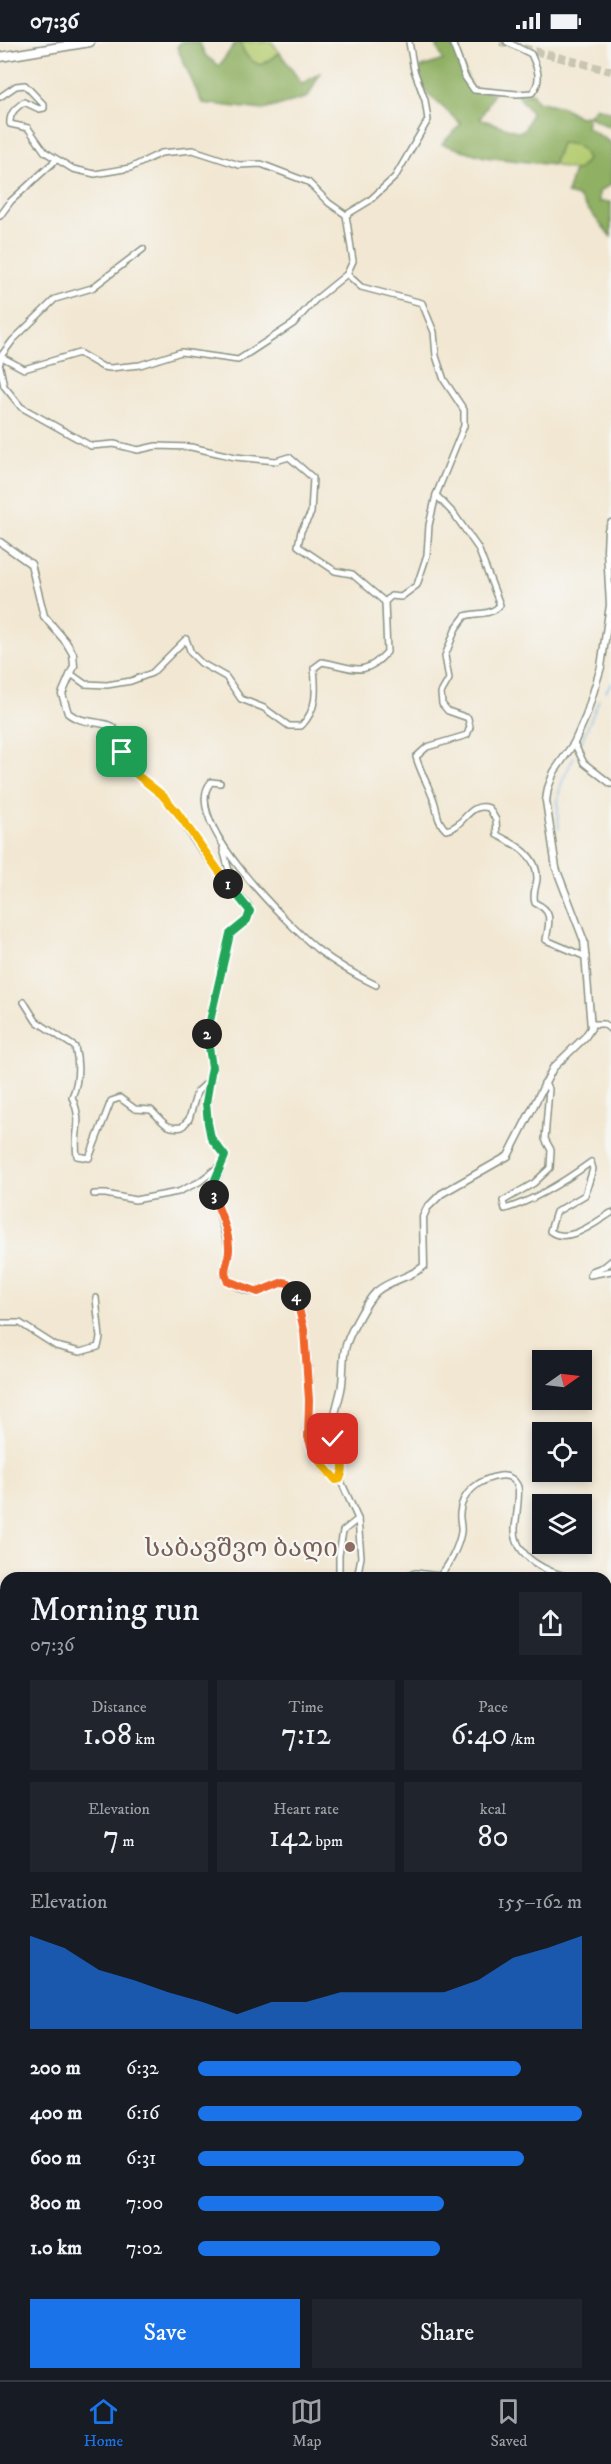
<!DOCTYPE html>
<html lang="en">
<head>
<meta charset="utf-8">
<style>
	body { margin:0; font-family:"IM FELL DW Pica","Noto Serif Georgian",serif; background:#20242c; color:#f1f3f6; height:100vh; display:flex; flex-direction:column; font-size:22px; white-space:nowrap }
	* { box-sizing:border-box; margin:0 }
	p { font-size:20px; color:#9ea1a6 }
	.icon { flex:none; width:33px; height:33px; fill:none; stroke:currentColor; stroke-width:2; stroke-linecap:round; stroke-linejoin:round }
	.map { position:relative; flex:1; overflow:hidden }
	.details { position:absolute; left:0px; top:1530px; width:612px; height:808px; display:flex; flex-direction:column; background:#171b24; border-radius:18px 18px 0 0; box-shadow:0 3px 9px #0003 }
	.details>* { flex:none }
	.needle { width:39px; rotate:76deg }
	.controls { position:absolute; left:532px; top:1308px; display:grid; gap:12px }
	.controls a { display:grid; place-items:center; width:60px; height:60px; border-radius:0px; background:#171b24; box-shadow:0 3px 9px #0003; font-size:30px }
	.pin { position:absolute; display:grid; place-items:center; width:51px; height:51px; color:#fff; margin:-26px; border-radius:12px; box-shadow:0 3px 9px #0006 }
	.km { position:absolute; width:30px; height:30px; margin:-15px; border-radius:50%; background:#222; color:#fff; font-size:16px; line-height:30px; text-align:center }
	.round { display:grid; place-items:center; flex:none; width:63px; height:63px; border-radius:0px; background:#20242c }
	.headline { display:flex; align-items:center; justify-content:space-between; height:102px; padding:0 30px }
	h1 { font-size:33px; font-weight:600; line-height:45px }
	.figures { display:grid; grid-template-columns:repeat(3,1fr); gap:9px; height:102px; padding:6px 30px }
	.figures div { display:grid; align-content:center; border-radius:0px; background:#20242c; text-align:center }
	.figures b { font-size:30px; font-weight:600 }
	.figures small { font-size:16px; font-weight:400 }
	.figures p { font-size:16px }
	.chart { height:168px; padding:12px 30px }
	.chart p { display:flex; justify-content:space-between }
	.chart svg { width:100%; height:108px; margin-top:6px; fill:#1a73e8; opacity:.7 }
	.action { display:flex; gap:12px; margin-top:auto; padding:12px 30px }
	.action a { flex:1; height:69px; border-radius:0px; background:#1a73e8; color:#fff; font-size:24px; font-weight:600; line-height:69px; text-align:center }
	.action a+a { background:#20242c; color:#f1f3f6 }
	ul { padding:0 30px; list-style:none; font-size:20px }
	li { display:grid; grid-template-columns:96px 72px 1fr; align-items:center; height:45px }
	li i { height:15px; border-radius:8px; background:#1a73e8 }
	.status { display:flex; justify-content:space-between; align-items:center; height:42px; padding:0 30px; background:#171b24; direction:ltr }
	.status svg { height:16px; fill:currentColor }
	.dock { display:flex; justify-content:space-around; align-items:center; height:84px; border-top:2px solid #363941; background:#171b24; font-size:16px; color:#9ea1a6 }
	.dock a { display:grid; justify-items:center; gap:3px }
	.dock .selected { color:#1a73e8 }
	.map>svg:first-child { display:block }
	.green { fill:#b5cc71; stroke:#6a8452; stroke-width:1.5 }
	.forest { fill:#90b063; stroke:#58764c; stroke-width:1.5 }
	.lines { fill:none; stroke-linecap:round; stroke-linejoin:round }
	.stream { stroke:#6fb1e4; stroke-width:1.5 }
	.trunk-tunnel { stroke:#c8c5b2; stroke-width:8; stroke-dasharray:8 4; stroke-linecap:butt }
	.minor-casing { stroke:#889283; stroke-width:8 }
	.tertiary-casing { stroke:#889283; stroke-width:9 }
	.trunk-casing { stroke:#889283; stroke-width:11 }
	.minor { stroke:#fff; stroke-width:5 }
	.tertiary { stroke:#fff; stroke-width:6 }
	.trunk { stroke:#fff; stroke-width:8 }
	.split-1-casing { stroke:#fff; stroke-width:12 }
	.split-2-casing { stroke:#fff; stroke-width:12 }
	.split-3-casing { stroke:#fff; stroke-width:12 }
	.split-4-casing { stroke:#fff; stroke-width:12 }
	.split-5-casing { stroke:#fff; stroke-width:12 }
	.split-6-casing { stroke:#fff; stroke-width:12 }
	.split-1 { stroke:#f5b400; stroke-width:8 }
	.split-2 { stroke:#22a559; stroke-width:8 }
	.split-3 { stroke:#22a559; stroke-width:8 }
	.split-4 { stroke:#f0652b; stroke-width:8 }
	.split-5 { stroke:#f0652b; stroke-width:8 }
	.split-6 { stroke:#f5b400; stroke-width:8 }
	.education-dot { fill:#8d6e63; stroke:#f6f6f2; stroke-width:2 }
	.labels { text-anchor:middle; stroke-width:4.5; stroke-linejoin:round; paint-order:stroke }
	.education-label { font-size:26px; fill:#785e54; stroke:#f6f6f2; text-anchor:end }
</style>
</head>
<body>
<div class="status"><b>07:36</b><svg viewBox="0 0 49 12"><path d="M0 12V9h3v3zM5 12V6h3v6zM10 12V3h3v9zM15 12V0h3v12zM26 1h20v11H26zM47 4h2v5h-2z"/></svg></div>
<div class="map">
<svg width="611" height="2338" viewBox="0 0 611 2338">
	<rect width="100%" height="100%" fill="#f6f6f2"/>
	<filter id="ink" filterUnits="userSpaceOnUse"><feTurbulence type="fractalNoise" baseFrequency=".0167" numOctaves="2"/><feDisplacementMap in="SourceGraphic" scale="12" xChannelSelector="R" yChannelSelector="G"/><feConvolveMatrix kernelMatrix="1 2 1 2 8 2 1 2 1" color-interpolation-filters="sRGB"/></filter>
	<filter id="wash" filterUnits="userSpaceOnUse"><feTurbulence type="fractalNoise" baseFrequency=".008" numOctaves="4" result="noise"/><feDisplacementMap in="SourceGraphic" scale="24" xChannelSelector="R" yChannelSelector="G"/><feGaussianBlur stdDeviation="1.35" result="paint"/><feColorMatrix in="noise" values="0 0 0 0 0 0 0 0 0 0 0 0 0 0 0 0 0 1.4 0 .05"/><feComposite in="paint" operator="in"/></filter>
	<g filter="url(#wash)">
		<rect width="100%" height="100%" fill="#f2e7d2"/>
		<g class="green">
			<path d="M240,0h32l8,11 -19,12c-13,-4 -17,-11 -21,-23z"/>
			<path d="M561,101c15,0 22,3 27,17l-11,11 -24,-6z"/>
		</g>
		<g class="forest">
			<path d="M181,0h18l7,14 13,10 17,-24h4c4,12 9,20 21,23l19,-12 22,31 18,-11 -12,24 -45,13 -61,-7 -25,-56z"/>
			<path d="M435,0h16l22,48 21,3 -14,26 39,13 6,-3 6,-16 -14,-19 15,-1 5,8 26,6 16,10 9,-1 8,-9 15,5v16l-23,-12 -2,11 25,16v41l-12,8v10h12v35l-33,-40 -11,-3 7,-24 3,1 10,-11c-4,-14 -11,-16 -26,-17l-8,22 -68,-8 -43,-13 19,-20 -39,-36 -8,-18 29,-10z"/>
		</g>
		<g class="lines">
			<g class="stream">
				<path d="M606,649l5,-8"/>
				<path d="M580,703l19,-45"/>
				<path d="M559,787c-3,-35 -1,-42 15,-72"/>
			</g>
		</g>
	</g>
	<g filter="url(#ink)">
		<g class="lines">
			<path class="trunk-tunnel" d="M500,0l111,29"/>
			<g class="minor-casing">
				<g id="minor">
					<path d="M452,0l13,35 9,13 43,4 15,-1c11,-13 5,-26 -1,-39l-24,-12"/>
					<path d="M0,55l16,-11 9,-1 19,20v3l-5,1 -15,-7c-8,6 -15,11 -14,22l18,4 17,24 28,17 22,5 35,-6 31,-15 32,-3 46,15 22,-1 47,18 21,21 17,12 7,46 -6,13 -32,26 -22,24 -55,36 -57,-8 -41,13 -30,3 -7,-1 -24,-14 -55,16 -24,-13"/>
					<path d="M346,173l23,-14 26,-24 33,-57 -3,-20 -11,-30 -5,-28"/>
					<path d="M0,174l11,-15 45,-41"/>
					<path d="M0,321l1,-7 12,-16 42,-41 37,-11 51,-39"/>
					<path d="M0,325l4,19 17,21 70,39 23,-2 24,6 18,-4 35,1 44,10 41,4 13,-4 24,21 -2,35 -10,18 -3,15 37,25 17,3 33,28"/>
					<path d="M436,453l18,19 24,34 22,57c-9,11 -22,7 -35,11l-9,12 -11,28 4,23 -8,14 1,11 6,7 20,7 2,9 -3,8 -40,12 -11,10c5,17 14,31 19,47 3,11 2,17 11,26 18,-2 22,-29 43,-22l7,12 1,15c18,9 41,20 40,44 -1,9 -5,15 -2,24 19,8 14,19 11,37l40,17"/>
					<path d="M71,632l14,10 22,1 24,-4 21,-8 34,-34 5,14 10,10 25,14 15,22 23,9 25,18h12c17,-17 15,-36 13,-58l8,-6c31,5 41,17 65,-10l-2,-50 6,-6 10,1 16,-12 10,-30 2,-30 7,-30 28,-69v-16l-20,-30 -8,-24 -2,-24 -12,-29 -61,-16 -14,-13"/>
					<path d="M574,701l10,20 27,21"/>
					<path d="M220,741l-9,-1c-32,37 78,143 106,167 18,14 38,26 59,36"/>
					<path d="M223,807l11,40"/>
					<path d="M24,960l12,19 39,26c4,16 4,34 -3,50 12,28 1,33 5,59l12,2 22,-57 9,-3 15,11 16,1c11,10 14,20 31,17l7,-8 8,-27 13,-12"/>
					<path d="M591,982h13l7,6"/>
					<path d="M544,1041l5,6 -4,50 6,11 -1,18 -16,15 -31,18 2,8c31,-9 60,-28 86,-47l2,7 -8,26 -29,17 -6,19c18,14 46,-9 61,-18"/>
					<path d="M94,1152h12l29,6 43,-8 21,-10 23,-18"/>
					<path d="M611,1219l-6,5 -13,5 -2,4 21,-4"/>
					<path d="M0,1281h20l36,23 24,6 18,-5 2,-9 -4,-40"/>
					<path d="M340,1437l18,40 3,38 -4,21"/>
					<path d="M339,1536v-23l4,-24 15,-12"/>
					<path d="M405,1536l2,-3 9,-2 23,3c10,-9 20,-31 22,-44 1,-6 -2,-13 -1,-19 1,-20 21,-35 40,-37 8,-1 15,3 18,11 2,7 -2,32 -3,41 -1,30 33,45 58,50"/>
					<path d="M606,1547l5,1"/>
					<path d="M606,1622h5"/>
					<path d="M606,1642l5,2"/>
					<path d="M606,1746l5,11"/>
					<path d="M606,1766l5,3"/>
					<path d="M0,1945l6,5"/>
					<path d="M0,2028l6,16"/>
					<path d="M606,2102l5,5"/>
					<path d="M147,2332l3,6"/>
					<path d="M321,2332l3,6"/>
				</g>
			</g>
			<g class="tertiary-casing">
				<path id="tertiary" d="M0,500l31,22 13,52 22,26 7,12 1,12 -12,28 6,19c14,12 39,7 46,16 8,10 6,23 13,34 14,18 35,30 49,48 7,8 11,18 17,27 17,24 36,46 55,68l2,5 -3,9 -17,15 -23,98 5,34 -6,36 2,20 3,15 14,18 -12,33 16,59 -4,29c6,8 24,16 35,14 7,-1 15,-6 23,-9 24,3 25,97 26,118 0,13 -4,30 0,42 4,14 16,29 27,38l4,-1c9,-19 -6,-31 -7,-48 0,-15 5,-27 8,-41 3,-13 1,-28 4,-41 3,-14 21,-47 31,-57 13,-12 34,-14 48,-26l-1,-49 4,-9 14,-14 67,-38 45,-88 32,-31 6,-9 -7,-87 -28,-73 -10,-67 2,-13 6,-16 20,-29 12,-27 15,-49 9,-62 -3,-55 1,-20 3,-7"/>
			</g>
			<g class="trunk-casing">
				<path id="trunk" d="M0,15l90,-15"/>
			</g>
			<use href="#minor" class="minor"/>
			<use href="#tertiary" class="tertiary"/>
			<use href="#trunk" class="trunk"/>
		</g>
	</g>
	<g class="lines" filter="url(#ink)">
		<g class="split-1-casing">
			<path id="split-1" d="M122,710l14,22 26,21 15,17 51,72"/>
		</g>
		<g class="split-2-casing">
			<path id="split-2" d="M207,992l23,-100 17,-14 3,-9 -22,-27"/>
		</g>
		<g class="split-3-casing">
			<path id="split-3" d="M207,992l5,33 -6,36 2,20 3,15 14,18 -11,26v13"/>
		</g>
		<g class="split-4-casing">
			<path id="split-4" d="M214,1153c5,18 16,36 15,55 0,11 -8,21 -1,31l30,11 25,-10 5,1 8,13"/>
		</g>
		<g class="split-5-casing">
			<path id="split-5" d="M296,1254l8,34 5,70 -1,37 4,12 8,13"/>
		</g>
		<g class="split-6-casing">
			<path id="split-6" d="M320,1420l16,18 4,-1c7,-15 0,-27 -7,-40"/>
		</g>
		<use href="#split-1" class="split-1"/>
		<use href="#split-2" class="split-2"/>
		<use href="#split-3" class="split-3"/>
		<use href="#split-4" class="split-4"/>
		<use href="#split-5" class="split-5"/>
		<use href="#split-6" class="split-6"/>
	</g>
	<circle class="education-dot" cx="350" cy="1505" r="6"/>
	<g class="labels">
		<g class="education-label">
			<text x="338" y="1514">საბავშვო ბაღი</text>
		</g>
	</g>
</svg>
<div class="controls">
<a><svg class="needle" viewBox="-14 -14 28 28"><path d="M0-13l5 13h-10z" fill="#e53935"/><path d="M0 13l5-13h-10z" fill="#9ea1a6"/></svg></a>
<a><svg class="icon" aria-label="locate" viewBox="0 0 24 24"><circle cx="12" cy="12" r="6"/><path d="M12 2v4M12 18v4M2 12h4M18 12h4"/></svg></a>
<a><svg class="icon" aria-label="layers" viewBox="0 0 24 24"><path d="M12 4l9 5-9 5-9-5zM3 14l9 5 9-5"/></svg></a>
</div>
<div class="pin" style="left:122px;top:710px;background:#1e9e55"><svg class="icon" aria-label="arrive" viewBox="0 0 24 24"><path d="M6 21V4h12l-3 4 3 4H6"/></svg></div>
<div class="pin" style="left:333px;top:1397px;background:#d93025"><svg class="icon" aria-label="check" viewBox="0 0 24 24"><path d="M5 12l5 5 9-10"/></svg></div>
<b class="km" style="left:228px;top:842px">1</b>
<b class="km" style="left:207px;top:992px">2</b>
<b class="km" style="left:214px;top:1153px">3</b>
<b class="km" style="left:296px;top:1254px">4</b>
<section class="details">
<div class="headline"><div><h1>Morning run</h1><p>07:36</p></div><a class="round"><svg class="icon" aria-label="share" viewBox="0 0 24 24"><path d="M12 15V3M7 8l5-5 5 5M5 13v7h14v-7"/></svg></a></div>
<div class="figures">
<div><p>Distance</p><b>1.08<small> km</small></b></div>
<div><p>Time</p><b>7:12</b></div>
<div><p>Pace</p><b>6:40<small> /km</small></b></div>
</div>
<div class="figures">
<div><p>Elevation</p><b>7<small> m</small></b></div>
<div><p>Heart rate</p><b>142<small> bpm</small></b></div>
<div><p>kcal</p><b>80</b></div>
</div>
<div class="chart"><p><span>Elevation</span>155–162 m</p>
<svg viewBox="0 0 160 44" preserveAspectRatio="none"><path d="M0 44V6L10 11L20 20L30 24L40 29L50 33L60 38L70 33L80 33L90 29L100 29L110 29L120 29L130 24L140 15L150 11L160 6V44z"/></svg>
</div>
<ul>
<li><b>200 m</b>6:32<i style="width:84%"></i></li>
<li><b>400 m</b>6:16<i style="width:100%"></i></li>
<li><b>600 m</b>6:31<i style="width:85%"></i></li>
<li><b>800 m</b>7:00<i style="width:64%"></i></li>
<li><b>1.0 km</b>7:02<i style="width:63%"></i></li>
</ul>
<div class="action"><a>Save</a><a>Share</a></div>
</section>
</div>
<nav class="dock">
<a class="selected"><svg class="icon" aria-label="home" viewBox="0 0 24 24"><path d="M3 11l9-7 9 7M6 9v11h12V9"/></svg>Home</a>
<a><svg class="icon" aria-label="map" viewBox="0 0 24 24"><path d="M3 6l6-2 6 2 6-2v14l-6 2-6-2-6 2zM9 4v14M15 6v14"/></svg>Map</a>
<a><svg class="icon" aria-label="saved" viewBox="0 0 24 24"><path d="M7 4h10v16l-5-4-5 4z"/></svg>Saved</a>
</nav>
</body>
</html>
